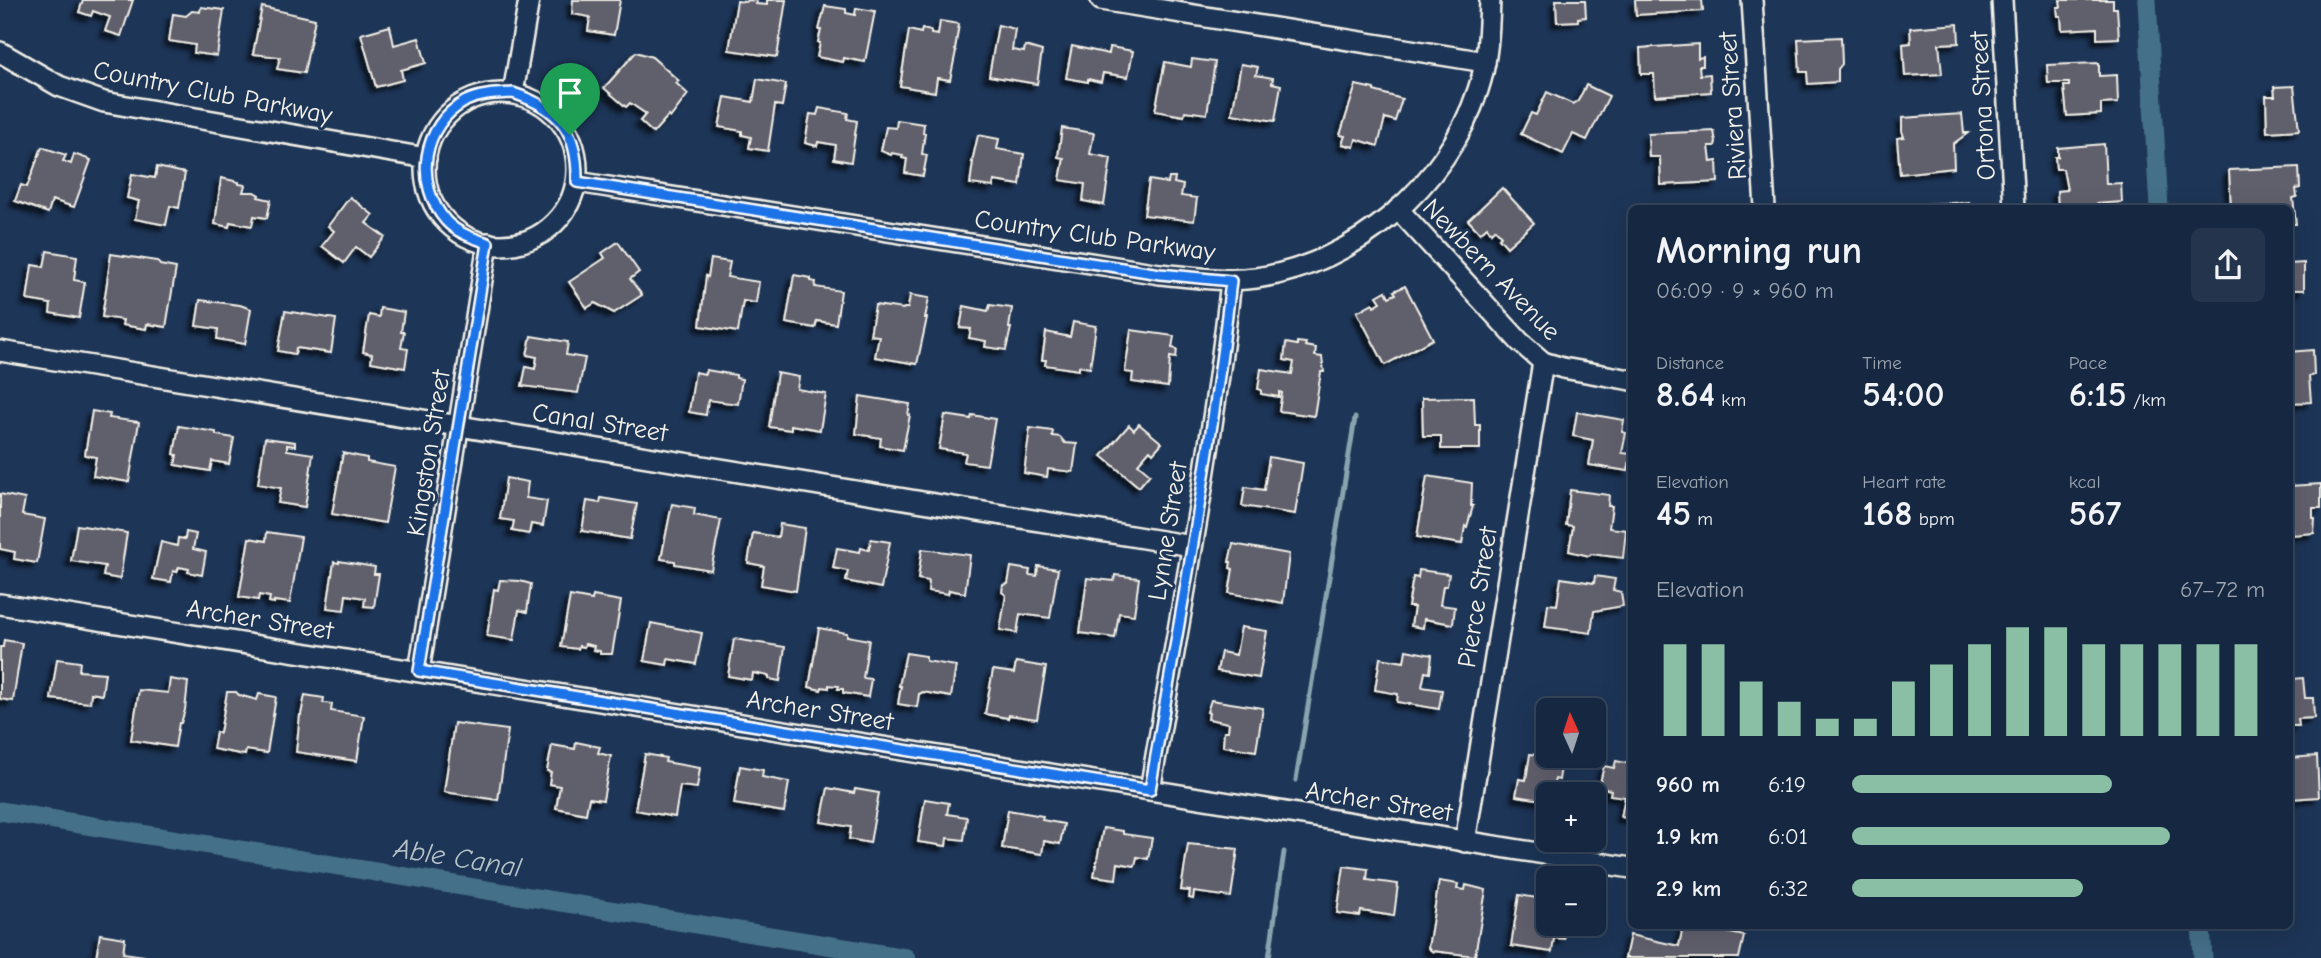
<!DOCTYPE html>
<html lang="en">
<head>
<meta charset="utf-8">
<style>
	body { margin:0; font-family:"Comic Neue",sans-serif; background:#23344c; color:#f1f3f6; height:100vh; display:flex; flex-direction:column; font-size:26px; white-space:nowrap }
	* { box-sizing:border-box; margin:0 }
	p { font-size:23px; color:#9ea6b1 }
	.icon { flex:none; width:38px; height:38px; fill:none; stroke:currentColor; stroke-width:2; stroke-linecap:round; stroke-linejoin:round }
	.map { position:relative; flex:1; overflow:hidden }
	.sheet { position:absolute; left:1628px; top:205px; width:665px; height:724px; display:flex; flex-direction:column; background:#162841; border-radius:10px; box-shadow:0 7px 28px #0002,0 0 0 2px #35445a }
	.sheet>* { flex:none }
	.needle { width:46px; rotate:357deg }
	.controls { position:absolute; left:1536px; top:698px; display:grid; gap:14px }
	.controls a { display:grid; place-items:center; width:70px; height:70px; border-radius:10px; background:#162841; box-shadow:0 7px 28px #0002,0 0 0 2px #35445a; font-size:35px }
	.pin { position:absolute; display:grid; place-items:center; width:60px; height:60px; color:#fff; margin:-72px -30px; border-radius:50% 50% 50% 0; rotate:-45deg; box-shadow:0 0 7px #0007 }
	.pin .icon { rotate:45deg }
	.round { display:grid; place-items:center; flex:none; width:74px; height:74px; border-radius:10px; background:#23344c }
	.summary { display:flex; align-items:center; justify-content:space-between; height:119px; padding:0 28px }
	h1 { font-size:38px; font-weight:800; line-height:52px }
	.stats { display:grid; grid-template-columns:repeat(3,1fr); gap:10px; height:119px; padding:7px 28px }
	.stats div { display:grid; align-content:center }
	.stats b { font-size:35px; font-weight:800 }
	.stats small { font-size:19px; font-weight:400 }
	.stats p { font-size:19px }
	.chart { height:196px; padding:14px 28px }
	.chart p { display:flex; justify-content:space-between }
	.chart svg { width:100%; height:126px; margin-top:7px; stroke:#8abfa5; stroke-width:6 }
	ul { padding:0 28px; list-style:none; font-size:23px }
	li { display:grid; grid-template-columns:112px 84px 1fr; align-items:center; height:52px }
	li i { height:18px; border-radius:9px; background:#8abfa5 }
	.map>svg:first-child { display:block }
	.lines { fill:none; stroke-linecap:round; stroke-linejoin:round }
	.stream { stroke:#8aa4af; stroke-width:5 }
	.canal { stroke:#447089; stroke-width:19 }
	.building { fill:#615e6c; stroke:#f4f1e8; stroke-width:2; filter:url(#shadow) }
	.minor-casing { stroke:#f4f1e8; stroke-width:24 }
	.minor { stroke:#1d3557; stroke-width:19 }
	.route-casing { stroke:#fff; stroke-width:14 }
	.route { stroke:#1a73e8; stroke-width:9 }
	.labels { text-anchor:middle; stroke-width:6; stroke-linejoin:round; paint-order:stroke }
	.street-label { font-size:26px; fill:#f4f1e8; stroke:#1d3557 }
	.water-label { font-size:28px; font-style:italic; fill:#b6c4c7; stroke:#1d3557 }
</style>
</head>
<body>
<div class="map">
<svg width="2321" height="958" viewBox="0 0 2321 958">
	<defs>
		<filter id="shadow"><feDropShadow dx="-5" dy="5" stdDeviation="2" flood-color="#0009"/></filter>
	</defs>
	<rect width="100%" height="100%" fill="#1d3557"/>
	<filter id="ink" filterUnits="userSpaceOnUse"><feTurbulence type="fractalNoise" baseFrequency=".0143" numOctaves="2"/><feDisplacementMap in="SourceGraphic" scale="14" xChannelSelector="R" yChannelSelector="G"/><feConvolveMatrix kernelMatrix="1 2 1 2 8 2 1 2 1" color-interpolation-filters="sRGB"/></filter>
	<g filter="url(#ink)">
		<g class="lines">
			<g class="stream">
				<path d="M1296,780l59,-362"/>
				<path d="M1269,958l15,-106"/>
			</g>
			<g class="canal">
				<path d="M2147,0l12,208"/>
				<path d="M0,811l906,147"/>
				<path d="M2201,926l2,32"/>
			</g>
		</g>
		<g class="building">
			<path d="M83,0h50l-12,36 -16,-5 5,-14 -17,-6 -2,5 -12,-4z"/>
			<path d="M573,0h47l-6,35 -26,-4 2,-14 -18,-3z"/>
			<path d="M747,0l10,1 -1,3 11,1v-5h19l-9,57 -48,-7 8,-49 9,1z"/>
			<path d="M1556,0h29l1,17 -8,1v3l-21,1z"/>
			<path d="M1635,0h67l1,11 -67,4z"/>
			<path d="M2060,0h53v8h4l2,30 -22,1v-11l-35,2 -1,-14h-3l-1,-9h4z"/>
			<path d="M825,6l21,3v4l9,2 1,-7 19,3 -10,51 -21,-4 -1,4 -26,-5 3,-14 -2,-1 3,-12h-2z"/>
			<path d="M201,7l23,3 -7,46 -23,-3 1,-8 -26,-4 4,-27 13,2 6,-5 8,1z"/>
			<path d="M262,7l53,12 -11,54 -27,-4 3,-12 -27,-3z"/>
			<path d="M940,21l19,3 -4,26 1,1 -6,29 -13,-2 -2,14 -35,-6 9,-56 12,3 1,-4 9,2v3l7,1z"/>
			<path d="M1958,24l1,19 -20,1 3,30 -37,2 -2,-32 8,-1 -1,-15z"/>
			<path d="M998,25l17,4 -3,21 12,2 1,-6 17,5 -5,33 -48,-8z"/>
			<path d="M390,26l4,19 25,-7 7,25 -25,7 2,10 -27,7 -15,-53z"/>
			<path d="M1841,37l1,27 -4,5v13l-30,2 -1,-12h-7l-2,-33z"/>
			<path d="M1698,44v14l5,-1v9h-4l1,9 10,-1 1,18 -56,4 -1,-22h-13l-1,-26z"/>
			<path d="M1072,46l37,8 1,-7 23,4 -5,26 -25,-4 -2,9 -13,-3v3l-22,-4z"/>
			<path d="M636,52l16,5 27,24 -3,2 12,11 -18,24 -2,-2 -15,17 -13,-12 6,-7 -16,-11 -4,4 -22,-19z"/>
			<path d="M1192,59l23,3 -8,52 -22,-3 -1,5 -29,-5 10,-49 26,5z"/>
			<path d="M2099,63v13l18,-1 1,28 -17,1v10l-34,2 -3,-30h5v-3h-21l-1,-18z"/>
			<path d="M1241,64l17,3 -2,8 17,3 -1,5 9,2 -6,36 -43,-7z"/>
			<path d="M757,79l29,5 -4,22 -7,-1 -7,46 -19,-3 2,-11 -9,-2v-4l-23,-4 6,-30 28,5z"/>
			<path d="M1356,85l18,4v2l28,8 -7,22 -10,-3 -7,28 -22,-7 -2,8 -12,-3 3,-8 -5,-1z"/>
			<path d="M1586,85l23,11 -22,44 -14,-6 -10,20 -42,-20 10,-21 5,2 11,-23 26,12 5,-3z"/>
			<path d="M2294,86l5,44 -32,2 -1,-36h9l-1,-9z"/>
			<path d="M819,108l29,5 -1,6 10,2 -6,41 -17,-3 2,-14 -18,-3 -1,4 -12,-3 5,-29 7,1z"/>
			<path d="M1962,114l2,19h4l-15,11 1,24 -54,6 -3,-36 7,-1 -2,-6v-13z"/>
			<path d="M897,120l27,4 -1,9h2l-3,21 5,1 -4,21 -18,-3 2,-14 -5,-1 1,-3 -11,-2 -1,2 -10,-4 5,-24 10,1z"/>
			<path d="M1062,128l32,5 -4,21 21,4 -7,47 -21,-4 2,-17 -25,-4 4,-22 -6,-1z"/>
			<path d="M1714,131l2,11 -1,4h-6l2,16 6,-1 1,21 -57,3 -1,-28h-11l-1,-23z"/>
			<path d="M978,135l21,4 -2,10 27,5 -4,31 -26,-4 -1,6 -23,-3 3,-22h-1z"/>
			<path d="M2104,144l2,40 15,-1 1,19 -26,2v3l-38,1 -1,-17 10,-1 -4,-21h-7l-1,-12h3v-9z"/>
			<path d="M42,147l24,8 -3,6 8,3 3,-10 17,6 -17,47 -22,-7 -4,13 -33,-12 6,-16 6,2z"/>
			<path d="M157,167l28,6 -6,35 -9,-2 -4,19 -31,-6 4,-18 -12,-3 5,-24 23,4z"/>
			<path d="M2299,167l1,21 -4,1 1,8 -4,1 3,26h-7v-16h-58l-2,-38z"/>
			<path d="M221,178l18,4v2l6,1 -2,7h11l5,3 -1,2 13,3 -4,18 -13,-2 -2,10 -22,-4 -1,5 -14,-3z"/>
			<path d="M1169,178h6l-1,5 9,2 -2,11 16,2 -3,23 -50,-6 5,-35 19,3z"/>
			<path d="M1502,188l32,35 -27,24 -8,-9 2,-2 -6,-7 -4,4 -4,-6 -7,6 -12,-13z"/>
			<path d="M350,197l23,18 -7,8 19,14 -16,20 -13,-10 -12,16 -22,-17 12,-15 -6,-5z"/>
			<path d="M1969,202v6h-59l16,-1v-3z"/>
			<path d="M618,242l21,30 -9,7 12,16 -28,18 -19,-10 -8,5 -18,-26 36,-24 -3,-5z"/>
			<path d="M47,251l30,5 -3,24 11,2 -6,36 -29,-5 1,-9 -24,-4 5,-35 12,2z"/>
			<path d="M111,254l46,7 3,4 16,3 -10,59 -19,-3 -1,5 -24,-4 1,-5 -21,-3z"/>
			<path d="M711,259l19,3 -3,15 32,5 -3,21 -13,-2 -5,31 -38,-6 6,-50 2,1z"/>
			<path d="M2304,263v27h-11l1,24h-5v-50z"/>
			<path d="M794,275l17,3v3l5,1 -1,5 26,4 -5,33 -19,-3 -2,7 -29,-5z"/>
			<path d="M1405,286l28,53 -48,26 -28,-53 16,-9 1,3 7,-4 -4,-6 9,-5 3,6 7,-3 -2,-3z"/>
			<path d="M910,295l19,3 -4,20h2l-10,46 -42,-7 4,-21 -9,-1 5,-30 28,4 1,-1h4z"/>
			<path d="M200,300l40,5 11,4 -6,35 -28,-5 1,-10 -22,-3z"/>
			<path d="M990,305l22,3 -3,20h2l-5,22 -21,-3 1,-6 -17,-3 2,-9 -11,-1 4,-22 24,5z"/>
			<path d="M380,308l24,4 -3,20h3l-3,16 7,1 -3,19 -34,-6 1,-8 -9,-2 6,-37 10,2z"/>
			<path d="M285,311l51,8 -5,34 -35,-5 -1,6 -17,-3z"/>
			<path d="M1073,322l23,4 -6,42 -11,-2v4l-34,-5 1,-5h-4l4,-28 24,5z"/>
			<path d="M1131,330l43,6 -2,12 5,1 -1,9 -6,-1 -2,30 -36,-5 1,-9 -8,-1z"/>
			<path d="M531,336l37,6 -2,13 19,3 -7,35 -56,-7 4,-19 9,2 2,-12 -10,-2z"/>
			<path d="M1297,342l9,1 -1,3 11,2 -1,8 7,1 2,15h-3l-7,44 -35,-5 3,-18 -3,-1v5l-18,-3v-4l-3,-1 3,-20 31,5 2,-12 -10,-2 2,-17 11,2z"/>
			<path d="M2313,350l1,25 -5,1 2,26 -22,1v-51z"/>
			<path d="M706,370l30,5v3l6,1 -4,25 -30,-4 -2,15 -17,-3 6,-40 10,2z"/>
			<path d="M777,373l22,4 -2,12 29,5 -6,36 -29,-5v5l-22,-3z"/>
			<path d="M860,396l50,8 -2,11h2l-7,35 -23,-4 1,-8 -25,-4z"/>
			<path d="M1474,397l1,28h5v24h-39v-13h-18l-1,-38z"/>
			<path d="M92,411l18,3 -1,4 30,4 -10,60 -36,-6 3,-19 -11,-2z"/>
			<path d="M1577,412l47,8 -2,12 4,1 -4,20 9,1 -3,17 -39,-6 4,-25 -20,-4z"/>
			<path d="M945,415l26,4 1,-4 23,4 -8,46 -23,-3 2,-9 -27,-4z"/>
			<path d="M1139,424l23,19 -9,10 -3,-3 -12,14 12,10 -11,13 -37,-31 27,-31 5,5z"/>
			<path d="M179,426l37,6v3l18,3 -5,26 -17,-3 -2,10 -35,-6 2,-10 -3,-1z"/>
			<path d="M1030,428l23,3 -1,5 8,1 5,6 12,1 -4,28 -25,-3 -1,8 -23,-4z"/>
			<path d="M265,438l30,4v4l-8,-1v5l26,4 -8,53 -27,-4 3,-15 -23,-4z"/>
			<path d="M343,453l24,5v4l28,5 -10,56 -53,-9z"/>
			<path d="M1269,457l34,6 -8,51 -53,-8 3,-19 19,3z"/>
			<path d="M1427,476l45,7 -1,23h2l-6,21 -2,-1 -3,18 -45,-7z"/>
			<path d="M506,478l22,4 -2,16 21,3 -4,25 -12,-2 -2,10 -17,-3 2,-10 -14,-2z"/>
			<path d="M2321,484v24h-8v10h2l-1,15 -22,2 -1,-10h-2v-39z"/>
			<path d="M1570,490l39,5 -1,11h4l-3,22 17,2 -3,28 -32,-4 -2,2 -20,-5 4,-25 -7,-1z"/>
			<path d="M0,494l25,5 -3,16 23,4 -8,44 -23,-4 1,-7 -15,-3z"/>
			<path d="M601,498l36,6 -7,35 -48,-8 5,-30 13,2z"/>
			<path d="M672,504l23,4 -1,7 27,5 -10,50 -36,-6v-3l-14,-2z"/>
			<path d="M780,524l25,4 -9,63 -35,-6 3,-19 -16,-3 5,-30 25,4z"/>
			<path d="M77,525l50,8 -7,46 -17,-3 2,-10 -34,-5z"/>
			<path d="M186,532l10,2 -3,15 13,3 -4,23 -14,-3 1,-3 -10,-2 -2,5 -4,-1 -2,11 -18,-3 8,-37 16,4 1,-8 7,1z"/>
			<path d="M267,532l34,5 -11,66 -16,-2v2l-5,-1 1,-5 -11,-2 -1,5 -19,-3 10,-59 17,3z"/>
			<path d="M871,539l19,3 -9,46 -35,-7 2,-10 -15,-3 4,-20 23,4 1,-4 8,2z"/>
			<path d="M1233,544l56,10 -6,49 -54,-10 4,-24 -3,-1 1,-6h-2z"/>
			<path d="M922,549l48,6 -5,38 -16,-3 -1,4 -20,-3 1,-10 -11,-2z"/>
			<path d="M339,561l36,6 -1,7h5l-5,33 -10,-1 1,-8 -19,-3 -2,15 -17,-2 7,-46 5,1z"/>
			<path d="M1038,566l20,3 -8,49 -30,-4 -3,19 -17,-3 6,-35 -4,-3 1,-7 5,-1 3,-17 19,3 -1,5 8,1z"/>
			<path d="M1419,570l30,4 -2,12h-4l-3,19 15,2 -2,17 -29,-5 -1,9 -12,-2 3,-19h-6l5,-30 5,1z"/>
			<path d="M1115,575l24,3 -5,37 -15,-2 -4,25 -35,-5 7,-55 27,3z"/>
			<path d="M1595,576l20,3 -2,11 8,2 2,14 -29,5 -3,22 -46,-6 3,-23 9,1 4,-27 33,5z"/>
			<path d="M500,580l20,1 11,3 -4,28 -8,-2 -5,30 -27,-4 7,-47 4,1z"/>
			<path d="M570,596l22,4 1,-4 28,5 -9,53h-12v-3l-7,-1 1,-4 -9,-2 -1,3 -5,-1 -1,3 -17,-2z"/>
			<path d="M651,623l51,10 -6,31 -28,-5 -1,6 -23,-4z"/>
			<path d="M1241,627l26,4 -8,47 -42,-7 4,-19 15,3z"/>
			<path d="M819,628l28,5v3l22,4 -6,38 8,1 -3,18 -25,-4v-4h-5l1,-3 -10,-1v3l-7,-1 -1,3 -12,-3z"/>
			<path d="M734,639l51,8 -5,34 -11,-2v-3l-16,-3 -1,7 -24,-4z"/>
			<path d="M4,640l18,3 -9,58 -13,-2v-52h3z"/>
			<path d="M1406,650l26,5 -2,18 -5,-1 -3,15 20,3 -3,19 -42,-7 1,-8 -23,-4 5,-32 24,4z"/>
			<path d="M906,653l20,3v5l30,5 -5,31 -28,-5 -4,2 -2,13 -19,-3 3,-18h-2z"/>
			<path d="M57,659l23,3 -1,9 26,2 -3,22 -11,-2 -1,10 -39,-4z"/>
			<path d="M1016,662l30,5 -9,52 -28,-4 -1,3 -23,-4 8,-44 21,3z"/>
			<path d="M2293,673v6l10,-1 2,20h8l1,20 -16,1 1,7h-10v-52z"/>
			<path d="M170,679l18,3 -3,28 -4,13h-2l-4,24 -44,-7 8,-50 29,3z"/>
			<path d="M227,692h9l3,3 18,5 2,-6 17,3 -9,56 -21,-3 -1,5 -32,-6 3,-17 4,1z"/>
			<path d="M305,695l19,3 -1,5 9,1 -1,7 33,5 -7,45 -61,-9 4,-37h1z"/>
			<path d="M1211,700l52,8 -7,43 -33,-5 1,-15h4l1,-8 -21,-4 1,-6 -2,-1z"/>
			<path d="M454,723l54,7 -10,70 -54,-8z"/>
			<path d="M576,742l24,5 -2,6 13,3 -8,44 -14,-2 -3,16 -30,-6 4,-22 -11,-2 2,-12 -4,-1 5,-26 23,4z"/>
			<path d="M645,754l21,4 -1,4 35,6 -3,20 -17,-2 -5,31 -40,-7z"/>
			<path d="M1530,754l15,2 -1,7 15,2 2,2 -2,13 -4,-1 -6,22 -33,-5 3,-17 7,1z"/>
			<path d="M2317,756l2,41 -29,2 -1,-41z"/>
			<path d="M1616,761l15,3v55l-10,-2 4,-20 -15,-2 1,-5 -12,-3 5,-21 10,2z"/>
			<path d="M740,766l23,4 -1,7 27,5 -5,30 -50,-8z"/>
			<path d="M828,788l26,5 1,-4 24,4 -9,50 -21,-4 2,-12 -30,-5z"/>
			<path d="M925,799l24,4 -2,11 20,3 -3,23 -17,-2 -1,8 -28,-4z"/>
			<path d="M1008,810l35,6 -1,4 22,4 -4,20 -16,-3 -2,13 -40,-6z"/>
			<path d="M1103,828l20,3v3l29,4 -4,21 -11,-2 -2,9 -17,-3 -2,16 -22,-3z"/>
			<path d="M1188,844l50,5 -7,48 -37,-5 -1,7 -4,-1 1,-7 -9,-1z"/>
			<path d="M1344,866l24,3 -1,11 31,4 -4,32 -33,-5 -1,5 -23,-3z"/>
			<path d="M1439,881l19,3 -1,5 8,1 1,-5 20,5 -11,66 -43,-5 -4,-3z"/>
			<path d="M1519,895l18,3 -1,3 5,1v2l8,2v18h18l-3,15 -10,-1 -2,14 -41,-6z"/>
			<path d="M1683,926h16l45,10 -5,22h-114l5,-23 49,11z"/>
			<path d="M100,934l25,4 -2,15 22,3v2h-49z"/>
		</g>
		<g class="lines">
			<g class="minor-casing">
				<g id="minor">
					<path d="M1101,0l384,62"/>
					<path d="M1752,0l13,208"/>
					<path d="M2002,0l12,208"/>
					<path d="M0,52l59,34 45,16 322,56"/>
					<path d="M513,93l16,-93"/>
					<circle cx="501" cy="169" r="76"/>
					<path d="M577,182l583,92c32,3 64,8 96,4 99,-14 191,-93 222,-188 10,-29 11,-60 12,-90"/>
					<path d="M1398,209l122,133 23,20 20,6 68,12"/>
					<path d="M0,351l1192,195"/>
					<path d="M0,604l1631,264"/>
					<path d="M419,671l69,-428"/>
					<path d="M1150,790c29,-169 62,-339 81,-509"/>
					<path d="M1465,842l78,-480"/>
				</g>
			</g>
			<use href="#minor" class="minor"/>
		</g>
	</g>
	<g class="lines" filter="url(#ink)">
		<g class="route-casing">
			<path id="route" d="M513,93c48,16 65,39 64,89l583,92 71,7c-19,170 -52,340 -81,509l-731,-119 69,-428c-15,-5 -31,-10 -42,-22 -32,-37 -25,-96 20,-120 15,-7 31,-7 47,-8z"/>
		</g>
		<use href="#route" class="route"/>
	</g>
	<g class="labels">
		<g class="street-label">
			<text transform="translate(213 92) rotate(11)" y="9">Country Club Parkway</text>
			<text transform="translate(1732 106) rotate(-94)" y="9">Riviera Street</text>
			<text transform="translate(1982 106) rotate(-93)" y="9">Ortona Street</text>
			<text transform="translate(1095 235) rotate(8)" y="9">Country Club Parkway</text>
			<text transform="translate(1492 269) rotate(46)" y="9">Newbern Avenue</text>
			<text transform="translate(600 422) rotate(9)" y="9">Canal Street</text>
			<text transform="translate(428 453) rotate(-81)" y="9">Kingston Street</text>
			<text transform="translate(1167 531) rotate(-81)" y="9">Lynne Street</text>
			<text transform="translate(1477 597) rotate(-81)" y="9">Pierce Street</text>
			<text transform="translate(260 619) rotate(9)" y="9">Archer Street</text>
			<text transform="translate(820 710) rotate(9)" y="9">Archer Street</text>
			<text transform="translate(1379 801) rotate(9)" y="9">Archer Street</text>
		</g>
		<g class="water-label">
			<text transform="translate(458 857) rotate(9)" y="10">Able Canal</text>
		</g>
	</g>
</svg>
<div class="controls">
<a><svg class="needle" viewBox="-14 -14 28 28"><path d="M0-13l5 13h-10z" fill="#e53935"/><path d="M0 13l5-13h-10z" fill="#9ea6b1"/></svg></a>
<a>+</a>
<a>−</a>
</div>
<div class="pin" style="left:570px;top:135px;background:#1e9e55"><svg class="icon" aria-label="arrive" viewBox="0 0 24 24"><path d="M6 21V4h12l-3 4 3 4H6"/></svg></div>
<section class="sheet">
<div class="summary"><div><h1>Morning run</h1><p>06:09 · 9 × 960 m</p></div><a class="round"><svg class="icon" aria-label="share" viewBox="0 0 24 24"><path d="M12 15V3M7 8l5-5 5 5M5 13v7h14v-7"/></svg></a></div>
<div class="stats">
<div><p>Distance</p><b>8.64<small> km</small></b></div>
<div><p>Time</p><b>54:00</b></div>
<div><p>Pace</p><b>6:15<small> /km</small></b></div>
</div>
<div class="stats">
<div><p>Elevation</p><b>45<small> m</small></b></div>
<div><p>Heart rate</p><b>168<small> bpm</small></b></div>
<div><p>kcal</p><b>567</b></div>
</div>
<div class="chart"><p><span>Elevation</span>67–72 m</p>
<svg viewBox="0 0 160 44" preserveAspectRatio="none"><path d="M5 44V12M15 44V12M25 44V25M35 44V32M45 44V38M55 44V38M65 44V25M75 44V19M85 44V12M95 44V6M105 44V6M115 44V12M125 44V12M135 44V12M145 44V12M155 44V12"/></svg>
</div>
<ul>
<li><b>960 m</b>6:19<i style="width:63%"></i></li>
<li><b>1.9 km</b>6:01<i style="width:77%"></i></li>
<li><b>2.9 km</b>6:32<i style="width:56%"></i></li>
</ul>
</section>
</div>
</body>
</html>
